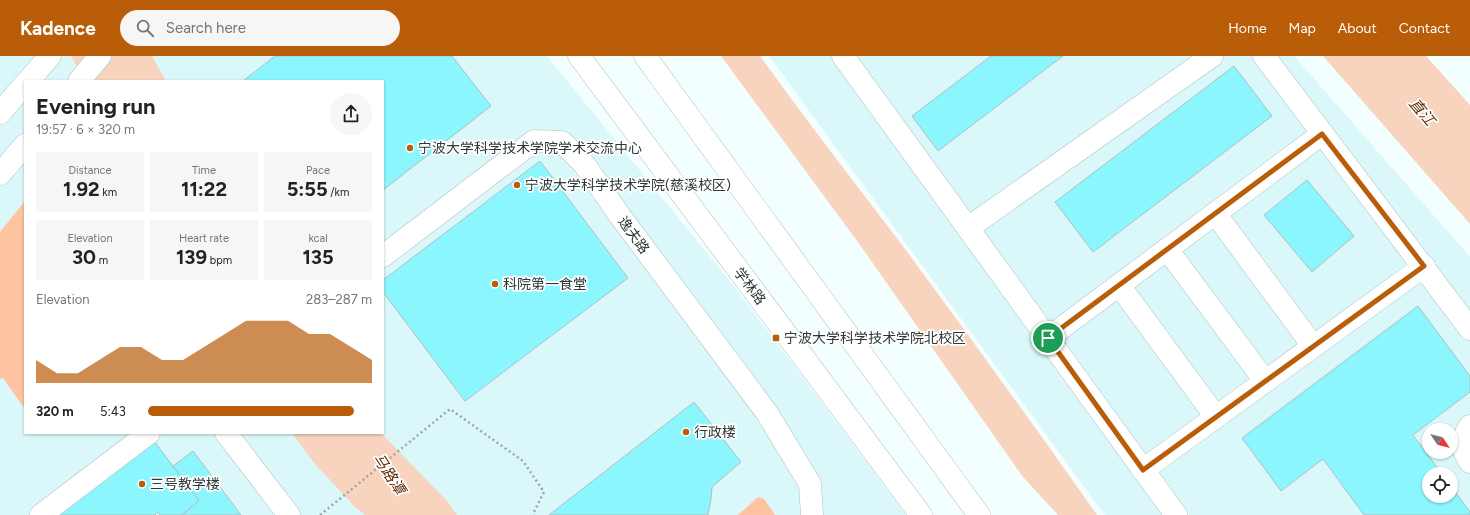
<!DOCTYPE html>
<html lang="en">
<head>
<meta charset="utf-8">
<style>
	body { margin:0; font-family:Figtree,"Noto Sans SC",sans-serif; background:#f6f6f6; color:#222; height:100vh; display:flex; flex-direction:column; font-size:15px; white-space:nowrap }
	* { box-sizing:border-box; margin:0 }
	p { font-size:13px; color:#767676 }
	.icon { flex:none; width:22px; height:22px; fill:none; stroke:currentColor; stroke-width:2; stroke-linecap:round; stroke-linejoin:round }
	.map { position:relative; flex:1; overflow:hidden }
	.sheet { position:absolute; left:24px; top:24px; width:360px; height:354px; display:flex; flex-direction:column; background:#fff; border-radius:0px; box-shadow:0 1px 3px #0004 }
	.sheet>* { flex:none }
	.needle { width:26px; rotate:125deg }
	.controls { position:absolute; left:1422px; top:367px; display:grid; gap:8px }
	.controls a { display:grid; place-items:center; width:36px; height:36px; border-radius:50%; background:#fff; box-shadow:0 1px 3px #0004; font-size:20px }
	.pin { position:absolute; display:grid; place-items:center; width:34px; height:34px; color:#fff; margin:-17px; border:2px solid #fff; border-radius:50%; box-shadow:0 1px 4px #0007 }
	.round { display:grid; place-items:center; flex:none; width:42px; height:42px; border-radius:21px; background:#f6f6f6 }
	.head { display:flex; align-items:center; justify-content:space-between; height:68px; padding:0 12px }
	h1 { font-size:22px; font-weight:700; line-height:30px }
	.stats { display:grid; grid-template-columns:repeat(3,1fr); gap:6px; height:68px; padding:4px 12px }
	.stats div { display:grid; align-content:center; border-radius:0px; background:#f6f6f6; text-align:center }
	.stats b { font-size:20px; font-weight:700 }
	.stats small { font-size:11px; font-weight:400 }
	.stats p { font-size:11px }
	.chart { height:112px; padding:8px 12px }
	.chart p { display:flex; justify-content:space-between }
	.chart svg { width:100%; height:72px; margin-top:4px; fill:#b95d09; opacity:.7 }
	ul { padding:0 12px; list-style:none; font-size:13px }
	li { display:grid; grid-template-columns:64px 48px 1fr; align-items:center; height:30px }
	li i { height:10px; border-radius:5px; background:#b95d09 }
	header { display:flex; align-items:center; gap:24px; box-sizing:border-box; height:56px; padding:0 20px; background:#b95d09; color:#fff }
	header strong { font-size:19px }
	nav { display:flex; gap:22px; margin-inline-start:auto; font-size:14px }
	.search { width:280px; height:36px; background:#f6f6f6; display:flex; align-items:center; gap:10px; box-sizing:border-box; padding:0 14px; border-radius:22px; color:#767676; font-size:15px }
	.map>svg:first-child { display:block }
	.built { fill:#daf7f9; fill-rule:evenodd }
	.green { fill:#fec4a1 }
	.water { fill:#f8d4be }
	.building { fill:#8bf6fe; stroke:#aec0c2 }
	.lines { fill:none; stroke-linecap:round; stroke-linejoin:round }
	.minor-casing { stroke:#afc2c3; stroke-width:23 }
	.major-casing { stroke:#afc2c3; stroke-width:23 }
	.path { stroke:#9da6a7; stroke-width:2.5; stroke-dasharray:2 3; stroke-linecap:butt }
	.minor { stroke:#fff; stroke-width:22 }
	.major { stroke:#fff; stroke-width:22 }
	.route-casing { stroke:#fff; stroke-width:8 }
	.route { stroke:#b95d09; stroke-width:5 }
	.poi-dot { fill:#b95d09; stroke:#fff; stroke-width:1.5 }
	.labels { text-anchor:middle; stroke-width:3.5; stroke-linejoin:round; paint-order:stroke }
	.poi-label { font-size:14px; fill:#2f3737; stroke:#fff; text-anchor:start }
	.street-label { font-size:14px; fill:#2f3737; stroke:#fff }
	.water-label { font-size:15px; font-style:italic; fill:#612c00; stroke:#fff }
</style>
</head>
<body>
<header>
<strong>Kadence</strong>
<div class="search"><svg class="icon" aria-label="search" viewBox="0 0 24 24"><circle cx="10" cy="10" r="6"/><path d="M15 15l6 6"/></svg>Search here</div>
<nav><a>Home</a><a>Map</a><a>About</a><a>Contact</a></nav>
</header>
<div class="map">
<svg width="1470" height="459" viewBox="0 0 1470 459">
	<rect width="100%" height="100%" fill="#f3feff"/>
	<g class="built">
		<path d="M0,0h547l189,233 170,226h-906zM25,25h358v352h-358z"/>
		<path d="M769,0h525l176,201v258h-365zM1429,374h22v22h-22zM1429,418h22v22h-22z"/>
	</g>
	<g class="green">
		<path d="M25,145v208l-22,-31 -3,1v-147z"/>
		<path d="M758,441l6,2 11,16h-37z"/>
	</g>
	<g class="water">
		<path d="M71,0h81l14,25h-81z"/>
		<path d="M721,0h39c46,64 94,126 142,189 66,89 131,179 195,270h-39l-35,-38 -163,-232z"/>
		<path d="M1323,0h103l44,49v119z"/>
		<path d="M292,377h89l67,69 9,13h-92l-9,-7 -41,-44z"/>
	</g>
	<g class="building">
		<path d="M275,0h177l39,50 -108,84v-109h-140z"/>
		<path d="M991,0h72l-125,95 -26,-35z"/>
		<path d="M1234,10l38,50 -179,136 -38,-50z"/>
		<path d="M540,105l88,117 -163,123 -82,-109v-12z"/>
		<path d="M1307,124l47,56 -42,36 -48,-57z"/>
		<path d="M1418,250l52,70v16l-57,43 29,39h-13v22h22v-10l19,26v3h-106l-41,-56 -42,32 -39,-53z"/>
		<path d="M694,346l47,60 -29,25 -1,12 -3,16h-159z"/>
		<path d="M154,385l45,60 -17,14h-22l-2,-3 -3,3h-97z"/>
		<path d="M193,395l48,64h-59l17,-14 -26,-35z"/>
	</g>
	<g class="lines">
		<g class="minor-casing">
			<g id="minor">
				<path d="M843,0l333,459"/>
				<path d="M1264,0l206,273"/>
				<path d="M1215,157l98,133"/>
				<path d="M968,172l244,-172"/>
				<path d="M1167,193l98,132"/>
				<path d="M383,200l151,-115 28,1 22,22 36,52 147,197 43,71 2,31"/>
				<path d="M1119,229l97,132"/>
				<path d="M1048,282l274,-204"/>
				<path d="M1470,370c-9,13 -9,23 0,36"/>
				<path d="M226,377l63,82"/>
				<path d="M1143,414l281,-204"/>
				<path d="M41,459l108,-82"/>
			</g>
		</g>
		<g class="major-casing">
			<g id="major">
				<path d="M579,0l342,459"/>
				<path d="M645,0l334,459"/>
				<path d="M28,25l22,-25"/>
				<path d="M79,25l21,-25"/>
				<path d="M0,57l25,-29"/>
				<path d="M0,118l25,-29"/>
			</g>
		</g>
		<path class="path" d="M320,459l130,-106 73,52 21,31 -10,20v3"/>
		<use href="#minor" class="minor"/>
		<use href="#major" class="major"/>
	</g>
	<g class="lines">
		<g class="route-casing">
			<path id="route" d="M1322,78l102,132 -281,204 -95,-132z"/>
		</g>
		<use href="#route" class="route"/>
	</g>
	<g class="poi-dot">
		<circle cx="410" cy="92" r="4"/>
		<circle cx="517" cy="129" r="4"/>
		<circle cx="495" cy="228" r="4"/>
		<rect x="772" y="278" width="8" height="8" rx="2"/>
		<circle cx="686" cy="376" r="4"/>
		<circle cx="142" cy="428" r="4"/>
	</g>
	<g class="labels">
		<g class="poi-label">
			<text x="418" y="97">宁波大学科学技术学院学术交流中心</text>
			<text x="525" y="134">宁波大学科学技术学院(慈溪校区)</text>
			<text x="503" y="233">科院第一食堂</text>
			<text x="784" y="287">宁波大学科学技术学院北校区</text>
			<text x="694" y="381">行政楼</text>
			<text x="150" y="433">三号教学楼</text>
		</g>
		<g class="street-label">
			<text transform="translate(634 179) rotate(54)" y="5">逸夫路</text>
			<text transform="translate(750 230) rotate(53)" y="5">学林路</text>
		</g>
		<g class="water-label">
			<text transform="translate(1422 56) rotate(50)" y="5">直江</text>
			<text transform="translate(389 418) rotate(57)" y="5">马路潭</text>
		</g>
	</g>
</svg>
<div class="controls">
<a><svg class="needle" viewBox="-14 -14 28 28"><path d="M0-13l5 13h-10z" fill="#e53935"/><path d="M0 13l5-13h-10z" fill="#767676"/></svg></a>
<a><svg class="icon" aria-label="locate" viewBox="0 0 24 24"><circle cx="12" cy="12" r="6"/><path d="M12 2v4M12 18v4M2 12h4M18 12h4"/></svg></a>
</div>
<div class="pin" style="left:1048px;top:282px;background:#1e9e55"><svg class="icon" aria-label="arrive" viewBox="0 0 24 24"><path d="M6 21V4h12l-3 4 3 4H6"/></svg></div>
<section class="sheet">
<div class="head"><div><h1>Evening run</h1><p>19:57 · 6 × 320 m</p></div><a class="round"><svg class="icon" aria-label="share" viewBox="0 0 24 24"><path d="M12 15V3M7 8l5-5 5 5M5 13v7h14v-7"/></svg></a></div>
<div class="stats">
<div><p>Distance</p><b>1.92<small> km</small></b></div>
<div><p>Time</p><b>11:22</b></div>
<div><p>Pace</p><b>5:55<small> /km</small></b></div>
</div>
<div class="stats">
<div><p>Elevation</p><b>30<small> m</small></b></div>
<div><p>Heart rate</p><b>139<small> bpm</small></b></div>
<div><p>kcal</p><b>135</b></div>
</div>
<div class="chart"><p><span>Elevation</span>283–287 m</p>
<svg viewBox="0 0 160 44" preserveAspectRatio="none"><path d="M0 44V30L10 38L20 38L30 30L40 22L50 22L60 30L70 30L80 22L90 14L100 6L110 6L120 6L130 14L140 14L150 22L160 30V44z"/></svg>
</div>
<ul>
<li><b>320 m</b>5:43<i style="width:92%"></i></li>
</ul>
</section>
</div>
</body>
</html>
